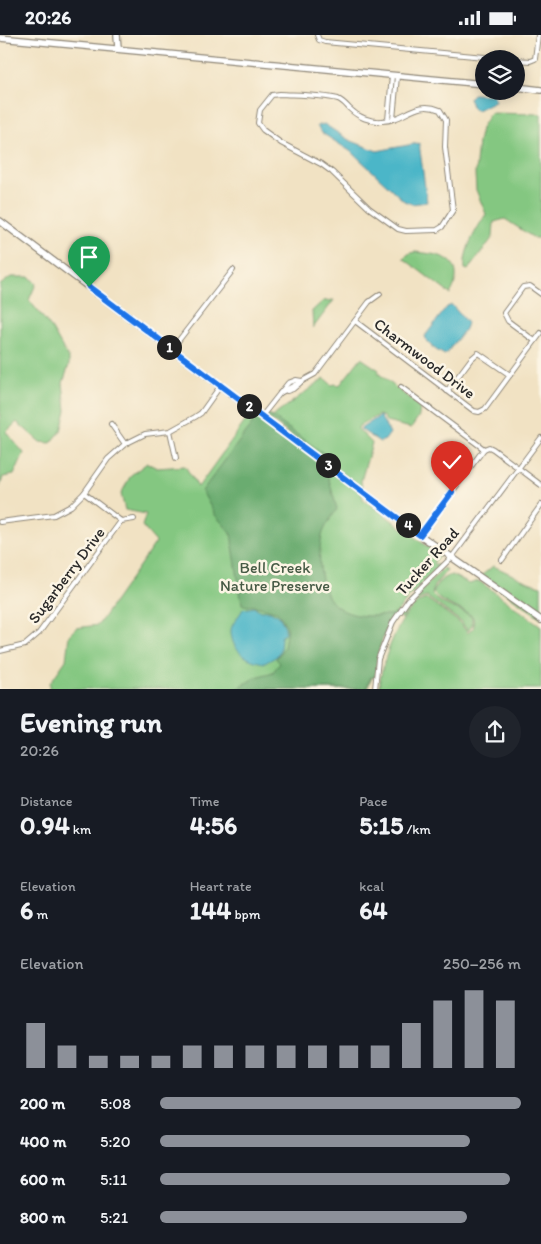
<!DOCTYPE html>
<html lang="en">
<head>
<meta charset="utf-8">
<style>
	body { margin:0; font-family:Itim,sans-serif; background:#20242c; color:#f1f3f6; height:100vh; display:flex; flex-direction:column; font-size:19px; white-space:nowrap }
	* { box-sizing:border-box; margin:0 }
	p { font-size:16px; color:#9ea1a6 }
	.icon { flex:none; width:28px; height:28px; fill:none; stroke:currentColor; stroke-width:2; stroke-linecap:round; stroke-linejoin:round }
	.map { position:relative; height:654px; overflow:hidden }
	.sheet { display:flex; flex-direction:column; background:#171b24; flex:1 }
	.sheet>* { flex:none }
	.fabs { position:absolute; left:475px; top:15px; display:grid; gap:10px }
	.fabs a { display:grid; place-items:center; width:50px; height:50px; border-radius:50%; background:#171b24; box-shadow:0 2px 12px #0003; font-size:25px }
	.pin { position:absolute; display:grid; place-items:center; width:42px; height:42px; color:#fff; margin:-51px -21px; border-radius:50% 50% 50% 0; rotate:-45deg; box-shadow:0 0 5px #0007 }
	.pin .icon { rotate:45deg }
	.km { position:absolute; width:25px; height:25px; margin:-12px; border-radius:50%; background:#222; color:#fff; font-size:14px; line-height:25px; text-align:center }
	.round { display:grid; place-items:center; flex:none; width:52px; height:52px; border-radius:26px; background:#20242c }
	.summary { display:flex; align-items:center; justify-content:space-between; height:85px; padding:0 20px }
	h1 { font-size:28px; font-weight:800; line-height:38px }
	.figures { display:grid; grid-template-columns:repeat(3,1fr); gap:8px; height:85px; padding:5px 20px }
	.figures div { display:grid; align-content:center }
	.figures b { font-size:25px; font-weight:800 }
	.figures small { font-size:14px; font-weight:400 }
	.figures p { font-size:14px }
	.chart { height:140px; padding:10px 20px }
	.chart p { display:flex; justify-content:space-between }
	.chart svg { width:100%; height:90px; margin-top:5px; stroke:#8c9099; stroke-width:6 }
	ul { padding:0 20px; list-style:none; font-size:16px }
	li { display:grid; grid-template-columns:80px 60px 1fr; align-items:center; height:38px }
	li i { height:12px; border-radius:6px; background:#8c9099 }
	.status { display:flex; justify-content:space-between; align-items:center; height:35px; padding:0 25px; background:#171b24; direction:ltr }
	.status svg { height:14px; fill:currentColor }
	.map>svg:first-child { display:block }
	.green { fill:#84c781; stroke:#587956 }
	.forest { fill:#6bac6f; stroke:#4b6c4d }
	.water { fill:#4bb6c8; stroke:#3b707a }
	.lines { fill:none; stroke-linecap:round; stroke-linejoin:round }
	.street-casing { stroke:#8e8677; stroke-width:6 }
	.secondary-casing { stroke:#8e8677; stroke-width:8 }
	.street { stroke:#fff; stroke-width:4 }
	.secondary { stroke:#fff; stroke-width:5.5 }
	.route-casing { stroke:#fff; stroke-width:10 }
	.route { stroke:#1a73e8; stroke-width:6 }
	.labels { text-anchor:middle; stroke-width:5; stroke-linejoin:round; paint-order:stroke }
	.street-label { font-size:16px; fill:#2b2b2b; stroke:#fcf5e5 }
	.park-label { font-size:16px; fill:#465a45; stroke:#fcf5e5 }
</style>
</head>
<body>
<div class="status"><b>20:26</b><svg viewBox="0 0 49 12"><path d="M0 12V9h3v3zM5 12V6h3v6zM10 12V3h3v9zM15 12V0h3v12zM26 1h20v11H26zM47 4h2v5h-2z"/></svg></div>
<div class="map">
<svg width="541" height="654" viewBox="0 0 541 654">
	<rect width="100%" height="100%" fill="#fcf5e5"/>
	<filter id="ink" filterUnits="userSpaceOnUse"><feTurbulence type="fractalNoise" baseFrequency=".02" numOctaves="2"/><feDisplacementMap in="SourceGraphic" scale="10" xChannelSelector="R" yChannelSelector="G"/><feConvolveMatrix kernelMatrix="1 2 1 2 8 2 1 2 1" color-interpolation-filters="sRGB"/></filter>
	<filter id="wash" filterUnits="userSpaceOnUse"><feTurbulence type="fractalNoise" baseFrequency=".0096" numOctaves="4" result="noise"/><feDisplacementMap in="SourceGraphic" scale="20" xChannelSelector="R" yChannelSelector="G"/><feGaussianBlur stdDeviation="1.12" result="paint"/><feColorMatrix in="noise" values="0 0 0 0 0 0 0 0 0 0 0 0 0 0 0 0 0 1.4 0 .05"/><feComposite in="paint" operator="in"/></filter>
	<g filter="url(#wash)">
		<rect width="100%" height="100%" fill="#f1e2c3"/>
		<g class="green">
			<path d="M490,78l51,1v124h-7l-29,-19 -11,3 -1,15 -25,33 -3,-1c-2,-19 11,-39 21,-55l-10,-24 -1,-16 3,-32 3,-14z"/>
			<path d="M415,217c9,1 27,2 35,9 10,9 6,24 0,33l-47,-36 7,-5z"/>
			<path d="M11,242h19l6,7 -7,16 23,29 17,30v6l-6,18 3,27 -5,21 -10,12 -11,-1 -23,-20 -11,10 18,21 -10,22 -11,2 -3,10v-202z"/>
			<path d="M334,265l-21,28 -1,-17 11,-10z"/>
			<path d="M361,323l18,12 -1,3 42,34 -1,9 -8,12 -25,-6 -2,-5 -5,-2 -20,11 -1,3 14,14 -11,38 1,7 -38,-28 -52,-43 52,-39 8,7 3,-1 4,2z"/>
			<path d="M249,381l77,56 -1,-7 37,28 1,6 77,57 -7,7 6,3 -31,32 -12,16 -8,1 -20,30 4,33 -5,11h-317v-6l16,-23 3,-25 7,-7 22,-3 58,-83 -14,-16 4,-12 -21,-4 -4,-16 10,-19 16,-12 10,5 28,-2 13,21z"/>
			<path d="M493,531c15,6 34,17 48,20v32l-60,-42z"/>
			<path d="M443,533l4,2 -13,16 -2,8c11,14 27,13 40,23v9l-4,5 -8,-10 -33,-24c-12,2 -19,12 -25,22l-3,-3 12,-15z"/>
			<path d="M452,540l17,9 10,-3 62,45v63h-162c1,-23 22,-86 48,-90l32,23 9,11 6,-6 -1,-10c-12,-10 -29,-11 -40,-24 3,-9 10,-17 19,-18z"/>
		</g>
		<g class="forest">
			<path d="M267,378l56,40 1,7 -59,-44z"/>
			<path d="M259,380l66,50 12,44c-5,8 -13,18 -15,27 -5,20 -3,60 17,72 16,11 39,8 57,6 -14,20 -20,41 -21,64l-4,-1 -6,12h-129l20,-12 17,-5 7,-9 -4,-4 8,-12 3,-20 -9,-15c-8,-2 -16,-5 -24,-6 -5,-1 -7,1 -12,-2l-11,-71 -16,-18 -13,-24z"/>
		</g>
		<g class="water">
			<path d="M473,59l21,1 1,6 -18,9 -4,-1 -4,-11z"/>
			<path d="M324,89l25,16 28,11 42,-8 8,59 -15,2 -8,-3 -51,-48 -31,-20 -5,-7z"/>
			<path d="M452,270l15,18 -2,6 -20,26c-8,-4 -18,-10 -20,-19l22,-29z"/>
			<path d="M380,381l10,17 -5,7 -5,2 -20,-13z"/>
			<path d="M255,572l5,4h10l9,5 6,11v5l-4,5 -1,13 -3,6 -12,7c-18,-2 -34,-12 -34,-33 1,-7 9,-15 12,-21z"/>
		</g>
	</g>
	<g filter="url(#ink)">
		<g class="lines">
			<g class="street-casing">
				<g id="street">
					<path d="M317,0l2,5 6,2 181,17"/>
					<path d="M516,25l14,1 5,-2 3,-24"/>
					<path d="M280,59c18,1 41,1 58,5 5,2 8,6 12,10 8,8 20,13 32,12 23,0 33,-22 58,-11l6,10 -1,27 8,63 -11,17 -5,3 -31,1 -8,-2 -29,-21 -37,-36 -11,-8 -40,-21 -18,-13 -5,-7 2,-13 12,-15z"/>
					<path d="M393,84l4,-43"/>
					<path d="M388,85l4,-45"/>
					<path d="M355,286l119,90 5,1 6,-3 3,-4 53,-72"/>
					<path d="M535,306l-27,-20 -4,-8 19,-26 7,-1 11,8"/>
					<path d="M172,314l61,-79"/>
					<path d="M401,352l83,62"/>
					<path d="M287,356l6,-2 7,-6"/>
					<path d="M447,356l24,-32 7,-6 32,22"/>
					<path d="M280,358l35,-19 54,-72 11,-8"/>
					<path d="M262,381l26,-33 8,-3 6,1"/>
					<path d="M111,389l14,20"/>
					<path d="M170,396l6,27"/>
					<path d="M84,458l37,28 13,-2"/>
					<path d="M0,487l54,-7 17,-9 13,-13 24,-34 17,-15 20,-10 25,-3 25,-14 6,-4 20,-28"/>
					<path d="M420,500l64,-86 5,-2 4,2 48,36"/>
					<path d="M502,525l39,-55"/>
					<path d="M0,616l25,-6 14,-12 82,-112"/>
					<path d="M375,654l3,-30 15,-37 16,-23 43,-42 89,-119"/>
				</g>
			</g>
			<g class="secondary-casing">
				<g id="secondary">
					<path d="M117,0l1,13"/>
					<path d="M0,3l484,46"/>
					<path d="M516,52l25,3"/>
					<path d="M0,186l420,314 121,85"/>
				</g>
			</g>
			<use href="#street" class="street"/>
			<use href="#secondary" class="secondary"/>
		</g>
	</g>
	<g class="lines" filter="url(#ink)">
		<g class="route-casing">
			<path id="route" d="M89,252l331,248 32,-43"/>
		</g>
		<use href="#route" class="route"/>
	</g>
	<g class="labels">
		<g class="street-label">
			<text transform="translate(425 323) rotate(37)" y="6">Charmwood Drive</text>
			<text transform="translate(427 526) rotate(-48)" y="6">Tucker Road</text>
			<text transform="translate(66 540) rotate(-53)" y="6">Sugarberry Drive</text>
		</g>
		<g class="park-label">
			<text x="275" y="538">Bell Creek<tspan x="275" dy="18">Nature Preserve</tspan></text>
		</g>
	</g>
</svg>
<div class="fabs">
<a><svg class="icon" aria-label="layers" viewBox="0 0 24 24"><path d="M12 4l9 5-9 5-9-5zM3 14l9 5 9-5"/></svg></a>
</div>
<div class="pin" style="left:89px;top:252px;background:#1e9e55"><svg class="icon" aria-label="arrive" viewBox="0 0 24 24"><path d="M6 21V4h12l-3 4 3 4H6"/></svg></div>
<div class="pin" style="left:452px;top:457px;background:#d93025"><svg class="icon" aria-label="check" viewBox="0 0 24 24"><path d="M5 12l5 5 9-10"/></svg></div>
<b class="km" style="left:169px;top:312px">1</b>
<b class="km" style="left:249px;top:371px">2</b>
<b class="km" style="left:328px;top:430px">3</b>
<b class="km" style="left:408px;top:490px">4</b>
</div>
<section class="sheet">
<div class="summary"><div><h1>Evening run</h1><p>20:26</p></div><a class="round"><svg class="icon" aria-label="share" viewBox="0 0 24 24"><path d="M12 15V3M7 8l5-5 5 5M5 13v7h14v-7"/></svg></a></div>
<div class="figures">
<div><p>Distance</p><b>0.94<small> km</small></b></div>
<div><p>Time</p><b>4:56</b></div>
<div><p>Pace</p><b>5:15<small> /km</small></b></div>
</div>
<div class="figures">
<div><p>Elevation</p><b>6<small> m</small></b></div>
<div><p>Heart rate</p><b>144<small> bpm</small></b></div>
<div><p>kcal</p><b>64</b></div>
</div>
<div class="chart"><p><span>Elevation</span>250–256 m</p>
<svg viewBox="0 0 160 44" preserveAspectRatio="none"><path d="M5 44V22M15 44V33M25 44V38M35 44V38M45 44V38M55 44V33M65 44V33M75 44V33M85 44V33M95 44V33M105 44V33M115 44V33M125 44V22M135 44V11M145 44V6M155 44V11"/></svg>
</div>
<ul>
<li><b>200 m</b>5:08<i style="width:100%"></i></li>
<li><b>400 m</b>5:20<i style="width:86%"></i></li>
<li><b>600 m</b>5:11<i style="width:97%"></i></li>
<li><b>800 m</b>5:21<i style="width:85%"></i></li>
</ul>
</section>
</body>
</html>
